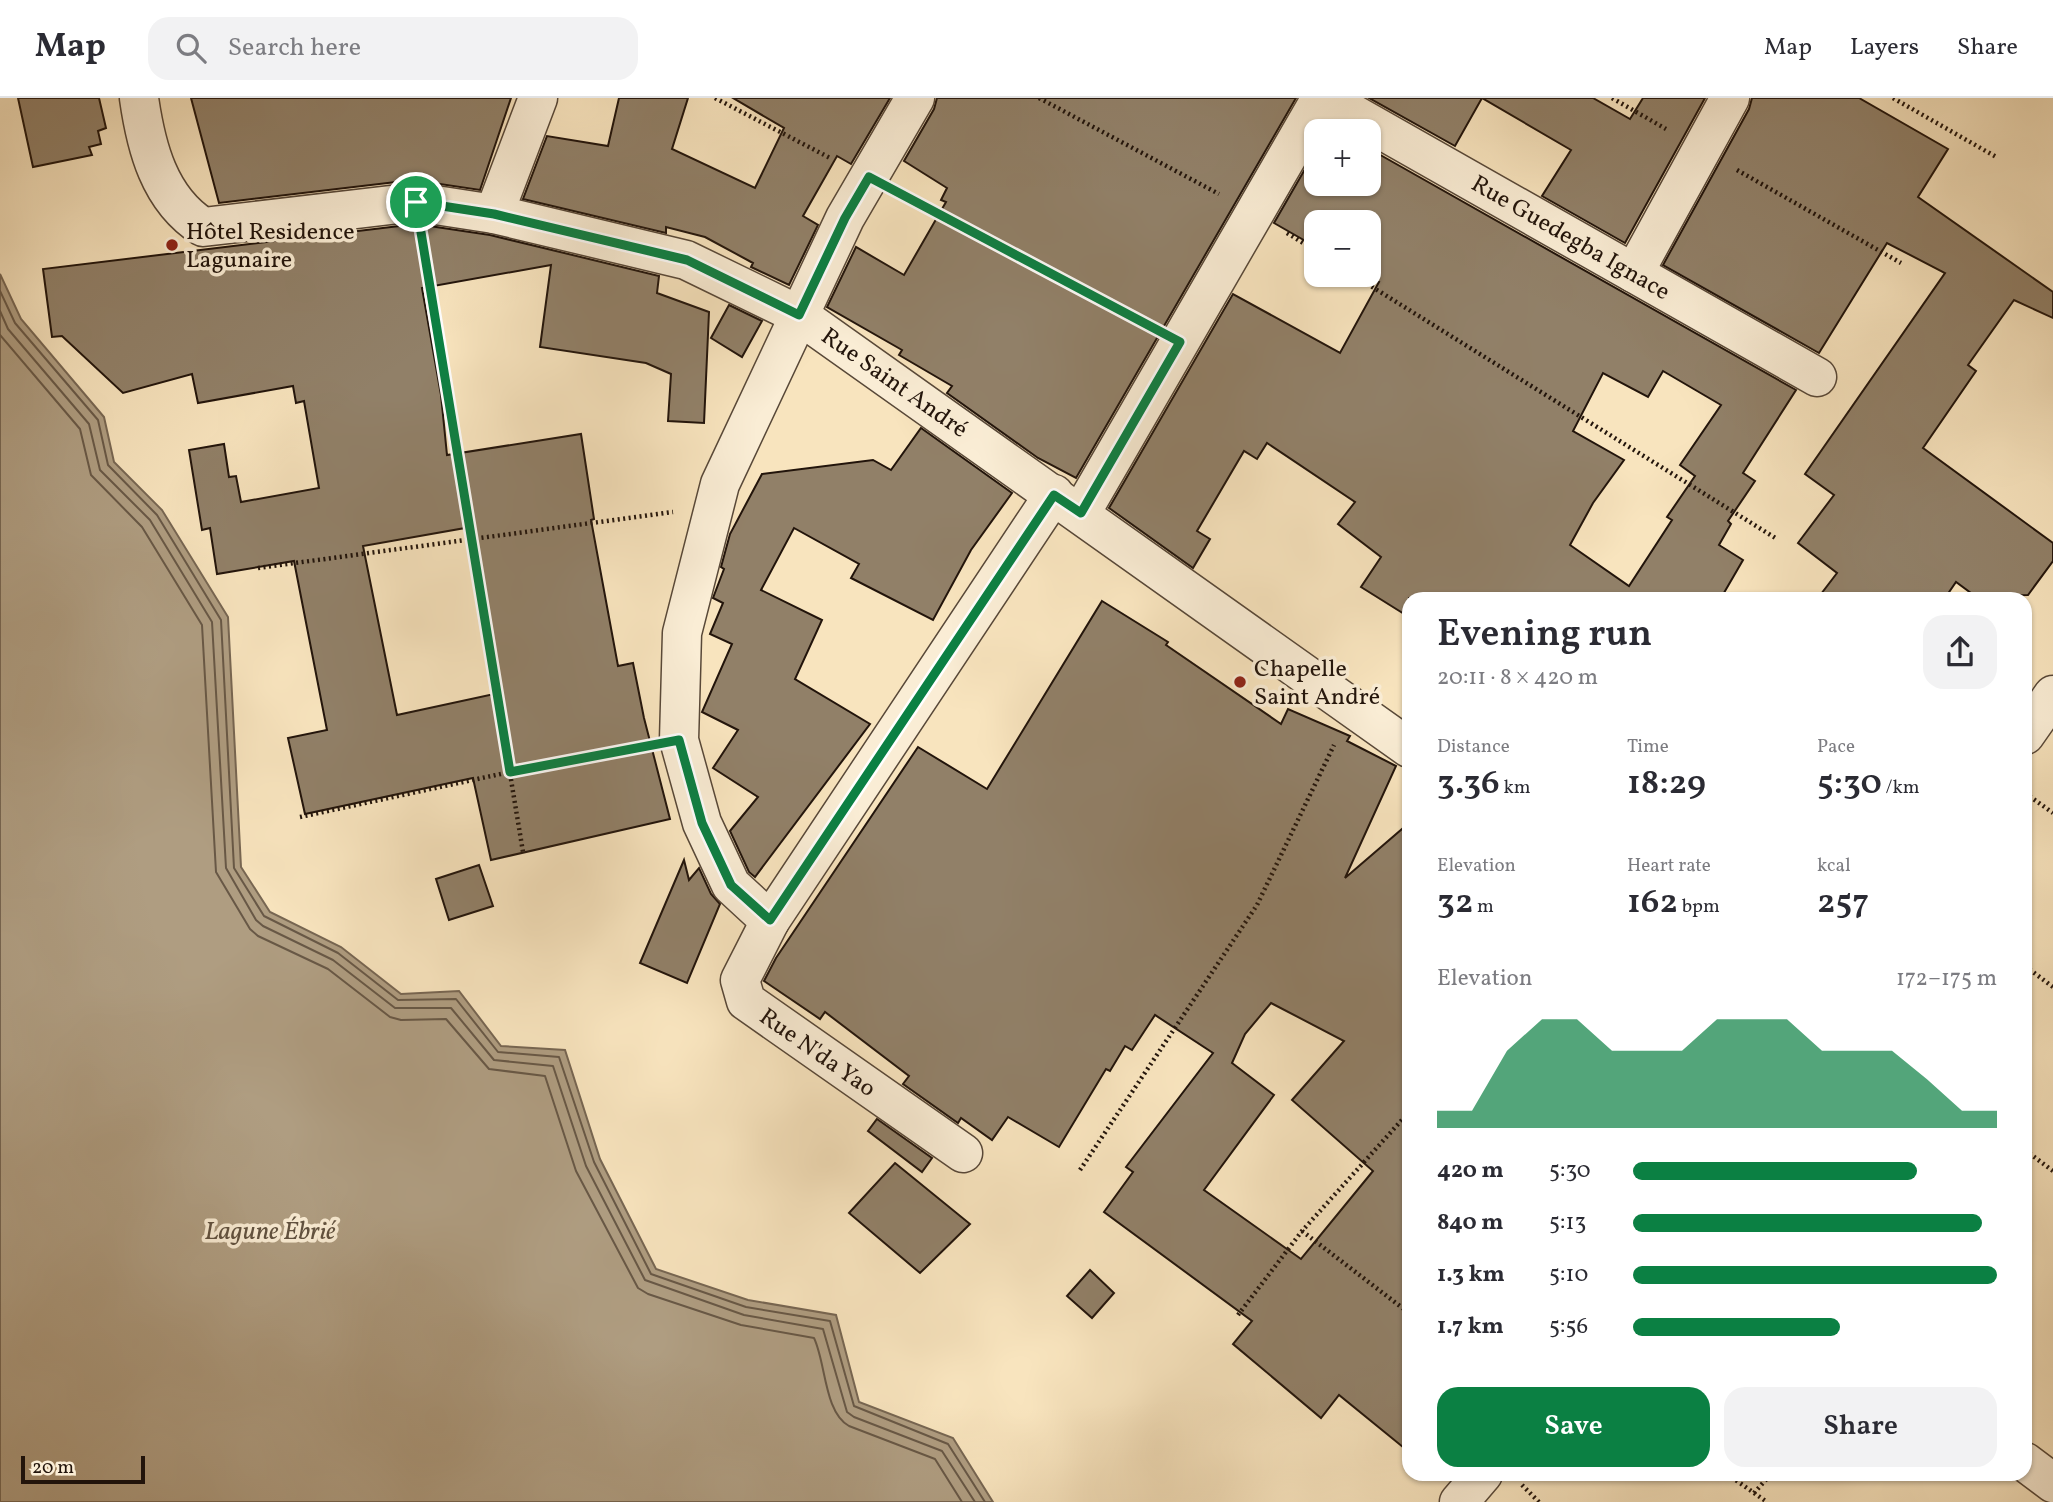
<!DOCTYPE html>
<html lang="en">
<head>
<meta charset="utf-8">
<style>
	body { margin:0; font-family:Vollkorn,serif; background:#f2f2f3; color:#2b2b33; height:100vh; display:flex; flex-direction:column; font-size:26px; white-space:nowrap }
	* { box-sizing:border-box; margin:0 }
	p { font-size:23px; color:#7c7c81 }
	.icon { flex:none; width:38px; height:38px; fill:none; stroke:currentColor; stroke-width:2; stroke-linecap:round; stroke-linejoin:round }
	.map { position:relative; flex:1; overflow:hidden }
	.drawer { position:absolute; left:1402px; top:494px; width:630px; height:889px; display:flex; flex-direction:column; background:#fff; border-radius:21px; box-shadow:0 2px 5px #0004 }
	.drawer>* { flex:none }
	.fabs { position:absolute; left:1304px; top:21px; display:grid; gap:14px }
	.fabs a { display:grid; place-items:center; width:77px; height:77px; border-radius:14px; background:#fff; box-shadow:0 2px 5px #0004; font-size:35px }
	.scale { position:absolute; left:21px; bottom:18px; width:124px; box-sizing:border-box; padding-left:7px; border:4px solid #22140b; border-top:0; font-size:19px; line-height:24px; white-space:nowrap; color:#22140b; -webkit-text-stroke:5px #faedd5; paint-order:stroke }
	.pin { position:absolute; display:grid; place-items:center; width:60px; height:60px; color:#fff; margin:-30px; border:4px solid #fff; border-radius:50%; box-shadow:0 2px 7px #0007 }
	.round { display:grid; place-items:center; flex:none; width:74px; height:74px; border-radius:21px; background:#f2f2f3 }
	.overview { display:flex; align-items:center; justify-content:space-between; height:119px; padding:0 35px }
	h1 { font-size:38px; font-weight:600; line-height:52px }
	.stats { display:grid; grid-template-columns:repeat(3,1fr); gap:10px; height:119px; padding:7px 35px }
	.stats div { display:grid; align-content:center }
	.stats b { font-size:35px; font-weight:600 }
	.stats small { font-size:19px; font-weight:400 }
	.stats p { font-size:19px }
	.chart { height:196px; padding:14px 35px }
	.chart p { display:flex; justify-content:space-between }
	.chart svg { width:100%; height:126px; margin-top:7px; fill:#0b8043; opacity:.7 }
	.button { display:flex; gap:14px; margin-top:auto; padding:14px 35px }
	.button a { flex:1; height:80px; border-radius:21px; background:#0b8043; color:#fff; font-size:28px; font-weight:600; line-height:80px; text-align:center }
	.button a+a { background:#f2f2f3; color:#2b2b33 }
	ul { padding:0 35px; list-style:none; font-size:23px }
	li { display:grid; grid-template-columns:112px 84px 1fr; align-items:center; height:52px }
	li i { height:18px; border-radius:9px; background:#0b8043 }
	header { display:flex; align-items:center; gap:42px; box-sizing:border-box; height:98px; padding:0 35px; background:#fff; border-bottom:2px solid #e1e1e2 }
	header strong { font-size:33px }
	nav { display:flex; gap:38px; margin-inline-start:auto; font-size:24px }
	.search { width:490px; height:63px; background:#f2f2f3; display:flex; align-items:center; gap:18px; box-sizing:border-box; padding:0 24px; border-radius:21px; color:#7c7c81; font-size:26px }
	.map>svg:first-child { display:block }
	.water { fill:#af9d81; stroke:#776652; stroke-width:2 }
	.lines { fill:none; stroke-linecap:round; stroke-linejoin:round }
	.shore { stroke:#685846; stroke-width:2 }
	.building { fill:#918068; stroke:#22140b; stroke-width:2; fill-rule:evenodd }
	.minor-casing { stroke:#584838; stroke-width:41 }
	.path { stroke:#22140b; stroke-width:4.5; stroke-dasharray:2 3.5; stroke-linecap:butt }
	.minor { stroke:#faedd5; stroke-width:38 }
	.route-casing { stroke:#fff; stroke-width:14 }
	.route { stroke:#0b8043; stroke-width:9 }
	.poi-dot { fill:#8f2418; stroke:#faedd5; stroke-width:2.5 }
	.labels { text-anchor:middle; stroke-width:7; stroke-linejoin:round; paint-order:stroke }
	.poi-label { font-size:24px; fill:#22140b; stroke:#faedd5; text-anchor:start }
	.street-label { font-size:24px; fill:#22140b; stroke:#faedd5 }
	.water-label { font-size:26px; font-style:italic; fill:#615240; stroke:#faedd5 }
</style>
</head>
<body>
<header>
<strong>Map</strong>
<div class="search"><svg class="icon" aria-label="search" viewBox="0 0 24 24"><circle cx="10" cy="10" r="6"/><path d="M15 15l6 6"/></svg>Search here</div>
<nav><a>Map</a><a>Layers</a><a>Share</a></nav>
</header>
<div class="map">
<svg width="2053" height="1404" viewBox="0 0 2053 1404">
	<rect width="100%" height="100%" fill="#f8e4be"/>
	<filter id="stains"><feTurbulence type="fractalNoise" baseFrequency=".00286" numOctaves="4"/><feColorMatrix values="0 0 0 0 .2 0 0 0 0 .09 0 0 0 0 .02 0 0 0 .5 -.17"/></filter>
	<radialGradient id="worn" r=".72"><stop offset=".6" stop-color="#630" stop-opacity="0"/><stop offset="1" stop-color="#630" stop-opacity=".3"/></radialGradient>
	<path class="water" d="M0,176l21,45 83,98 10,45 48,48 66,107 13,250 29,45 71,35 60,47 58,-3 42,55 64,4 35,109 56,110 92,31 88,15 23,87 94,36 40,64h-993z"/>
	<g class="lines">
		<g class="shore">
			<path d="M0,193l15,32 83,97 10,45 49,50 64,105 13,248 30,48 74,37 60,47 58,-1 42,53 61,5 35,105 57,112 95,33 84,14 24,85 94,38 37,58"/>
			<path d="M0,213l8,18 81,95 11,46 50,50 62,102 14,246 30,52 7,6 70,34 62,48h56l43,52 59,6 33,100 59,114 99,35 79,14 24,83 7,5 88,34 33,51"/>
			<path d="M0,237l80,94 11,46 51,52 60,98 14,247 34,57 8,7 70,33 62,48 11,3 45,-1 43,50 56,7 31,95 62,117 10,6 93,31 73,13c12,25 10,74 35,88l86,33 27,43"/>
		</g>
	</g>
	<g class="building">
		<path d="M18,0h81l7,30 -8,3 3,13 -12,3 3,8 -59,12z"/>
		<path d="M191,0h320l-31,92 -67,-10 -194,23z"/>
		<path d="M619,0h69l-16,51 83,39 29,-60 -51,-30h157l-39,66 -14,-8 -34,60 15,9 -29,60 -38,-18 2,-4 -48,-26 -39,-10v6l-143,-34 24,-63 61,10z"/>
		<path d="M937,0h359l-220,380 -38,-20 -91,-65 5,-7 -53,-31 3,-5 -75,-43 29,-60 48,28 42,-73 -5,-2 6,-12 -43,-27 30,-52z"/>
		<path d="M1369,0h113l-27,48z"/>
		<path d="M1482,0h111l37,21 13,-21h62l-80,145 -83,-47 29,-46z"/>
		<path d="M1752,0h107l89,51 -30,48 135,95v26l-39,-18 -46,65 8,6 -53,77 130,95v18l-25,34 -53,1 -19,-14 -11,16h-127l19,-25 -39,-30 36,-48 -29,-21 140,-201 -58,-30 -68,110 -156,-88 86,-156z"/>
		<path d="M1368,50l428,242 -53,83 12,8 -27,40 3,3 -12,21 24,15 -22,38h-312v19l-48,-30 20,-30 -43,-33 17,-22 -88,-59 -10,16 -13,-8 -47,80 13,8 -17,29 -84,-60 124,-214 107,59 39,-71 -14,-7h3v-53h-52v25l-42,-24 42,-73v34h52zM1663,273l58,34 -41,60 15,11 -28,41 5,3 -43,66 -59,-41 23,-42 31,-43 -51,-29 30,-58 45,24z"/>
		<path d="M416,126l74,11 169,41 -2,17 52,19 -5,111 -36,-2 3,-47 -25,-11 -106,-16 11,-82 -129,23 19,107 6,60 134,-21 13,85 -3,1 27,146 15,-3 11,55 26,101 -179,41 -18,-82 -168,36 -17,-76 39,-8 -33,-169 -77,13 -7,-46 -8,2 -13,-80 35,-6 5,33 7,-1 5,26 78,-14 -15,-87 -8,2 -3,-17 -95,17 -6,-29 -69,19 -61,-57 -10,1 -9,-68zM471,429l25,128 3,38 -102,22 -34,-169z"/>
		<path d="M729,207l33,16 -20,36 -31,-19z"/>
		<path d="M921,330l91,65 -41,57 -38,70 -82,-42 8,-14 -65,-36 -33,62 61,30 -27,59 75,45 -115,153 -6,-5 -19,-41 28,-34 -45,-29 25,-38 -36,-18 30,-68 -22,-10 13,-31 -10,-5 11,-29 -3,-2 9,-33 32,-60 111,-14 18,10z"/>
		<path d="M1102,503l66,41 -2,3 115,79 7,-15 62,27 -3,5 49,25 -51,112 64,-55v629l-70,-57 -18,23 -88,-74 19,-23 -148,-109 29,-40 -7,-5 87,-114 -58,-38 -23,35 -7,-4 -15,25 -4,-2 -47,78 -51,-30 -16,23 -31,-22 -3,5 -55,-39 6,-8 -84,-64 -5,7 -56,-38 12,-23 142,-211 69,42zM1271,905l73,38 -52,59 81,71 -72,88 -97,-69 70,-95 -42,-32 13,-29z"/>
		<path d="M684,762l5,20 10,-12 12,26 9,10 -33,79 -47,-20z"/>
		<path d="M479,767l14,41 -44,14 -13,-41z"/>
		<path d="M877,1021l55,39 -10,14 -54,-41z"/>
		<path d="M895,1065l75,61 -50,49 -71,-60z"/>
		<path d="M1090,1172l24,23 -22,25 -25,-22z"/>
	</g>
	<g class="lines">
		<g class="minor-casing">
			<g id="minor">
				<path d="M139,0c7,49 20,101 64,129l213,-25 78,12 192,46 113,55 610,433"/>
				<path d="M915,0l-70,120 -125,266 -38,149 -3,107 23,83 29,62 39,36 284,-427"/>
				<path d="M1325,0l492,279"/>
				<path d="M494,116l44,-116"/>
				<path d="M1634,175l96,-175"/>
				<path d="M1081,415l240,-415"/>
				<path d="M2025,637l28,-40"/>
				<path d="M770,823l-30,59 6,21 217,152"/>
				<path d="M2025,1364l28,21"/>
				<path d="M1459,1404l24,-28"/>
			</g>
		</g>
		<g class="path">
			<path d="M715,0l117,61"/>
			<path d="M1039,0l180,96"/>
			<path d="M1612,0l54,31"/>
			<path d="M1893,0l105,60"/>
			<path d="M1737,72l164,93"/>
			<path d="M905,99l240,126"/>
			<path d="M1287,135l29,18"/>
			<path d="M422,144l101,610"/>
			<path d="M1353,177l424,264"/>
			<path d="M258,470l415,-56"/>
			<path d="M2025,695l28,20"/>
			<path d="M300,719l210,-45 129,-24"/>
			<path d="M2025,868l28,21"/>
			<path d="M2025,1052l28,21"/>
			<path d="M1080,1072l177,-265 77,-160"/>
			<path d="M1302,1133l107,82"/>
			<path d="M1238,1217l64,-84 107,-119"/>
			<path d="M1727,1376l40,28"/>
			<path d="M1522,1387l17,17"/>
			<path d="M1754,1395l17,-19"/>
		</g>
		<use href="#minor" class="minor"/>
	</g>
	<g class="lines">
		<g class="route-casing">
			<path id="route" d="M869,79l311,165 -99,171 -27,-18 -284,425 -39,-35 -29,-62 -23,-83 -169,32 -94,-570 78,12 193,46 112,55 46,-97z"/>
		</g>
		<use href="#route" class="route"/>
	</g>
	<g class="poi-dot">
		<circle cx="172" cy="147" r="7"/>
		<circle cx="1240" cy="584" r="7"/>
	</g>
	<g class="labels">
		<g class="poi-label">
			<text x="186" y="141">Hôtel Residence<tspan x="186" dy="28">Lagunaire</tspan></text>
			<text x="1254" y="578">Chapelle<tspan x="1254" dy="28">Saint André</tspan></text>
		</g>
		<g class="street-label">
			<text transform="translate(1571 139) rotate(30)" y="8">Rue Guedegba Ignace</text>
			<text transform="translate(895 284) rotate(35)" y="8">Rue Saint André</text>
			<text transform="translate(818 954) rotate(35)" y="8">Rue N'da Yao</text>
		</g>
		<g class="water-label">
			<text x="270" y="1141">Lagune Ébrié</text>
		</g>
	</g>
	<rect width="100%" height="100%" filter="url(#stains)"/>
	<rect width="100%" height="100%" fill="url(#worn)"/>
</svg>
<div class="fabs">
<a>+</a>
<a>−</a>
</div>
<div class="scale">20 m</div>
<div class="pin" style="left:416px;top:104px;background:#1e9e55"><svg class="icon" aria-label="arrive" viewBox="0 0 24 24"><path d="M6 21V4h12l-3 4 3 4H6"/></svg></div>
<section class="drawer">
<div class="overview"><div><h1>Evening run</h1><p>20:11 · 8 × 420 m</p></div><a class="round"><svg class="icon" aria-label="share" viewBox="0 0 24 24"><path d="M12 15V3M7 8l5-5 5 5M5 13v7h14v-7"/></svg></a></div>
<div class="stats">
<div><p>Distance</p><b>3.36<small> km</small></b></div>
<div><p>Time</p><b>18:29</b></div>
<div><p>Pace</p><b>5:30<small> /km</small></b></div>
</div>
<div class="stats">
<div><p>Elevation</p><b>32<small> m</small></b></div>
<div><p>Heart rate</p><b>162<small> bpm</small></b></div>
<div><p>kcal</p><b>257</b></div>
</div>
<div class="chart"><p><span>Elevation</span>172–175 m</p>
<svg viewBox="0 0 160 44" preserveAspectRatio="none"><path d="M0 44V38L10 38L20 17L30 6L40 6L50 17L60 17L70 17L80 6L90 6L100 6L110 17L120 17L130 17L140 27L150 38L160 38V44z"/></svg>
</div>
<ul>
<li><b>420 m</b>5:30<i style="width:78%"></i></li>
<li><b>840 m</b>5:13<i style="width:96%"></i></li>
<li><b>1.3 km</b>5:10<i style="width:100%"></i></li>
<li><b>1.7 km</b>5:56<i style="width:57%"></i></li>
</ul>
<div class="button"><a>Save</a><a>Share</a></div>
</section>
</div>
</body>
</html>
